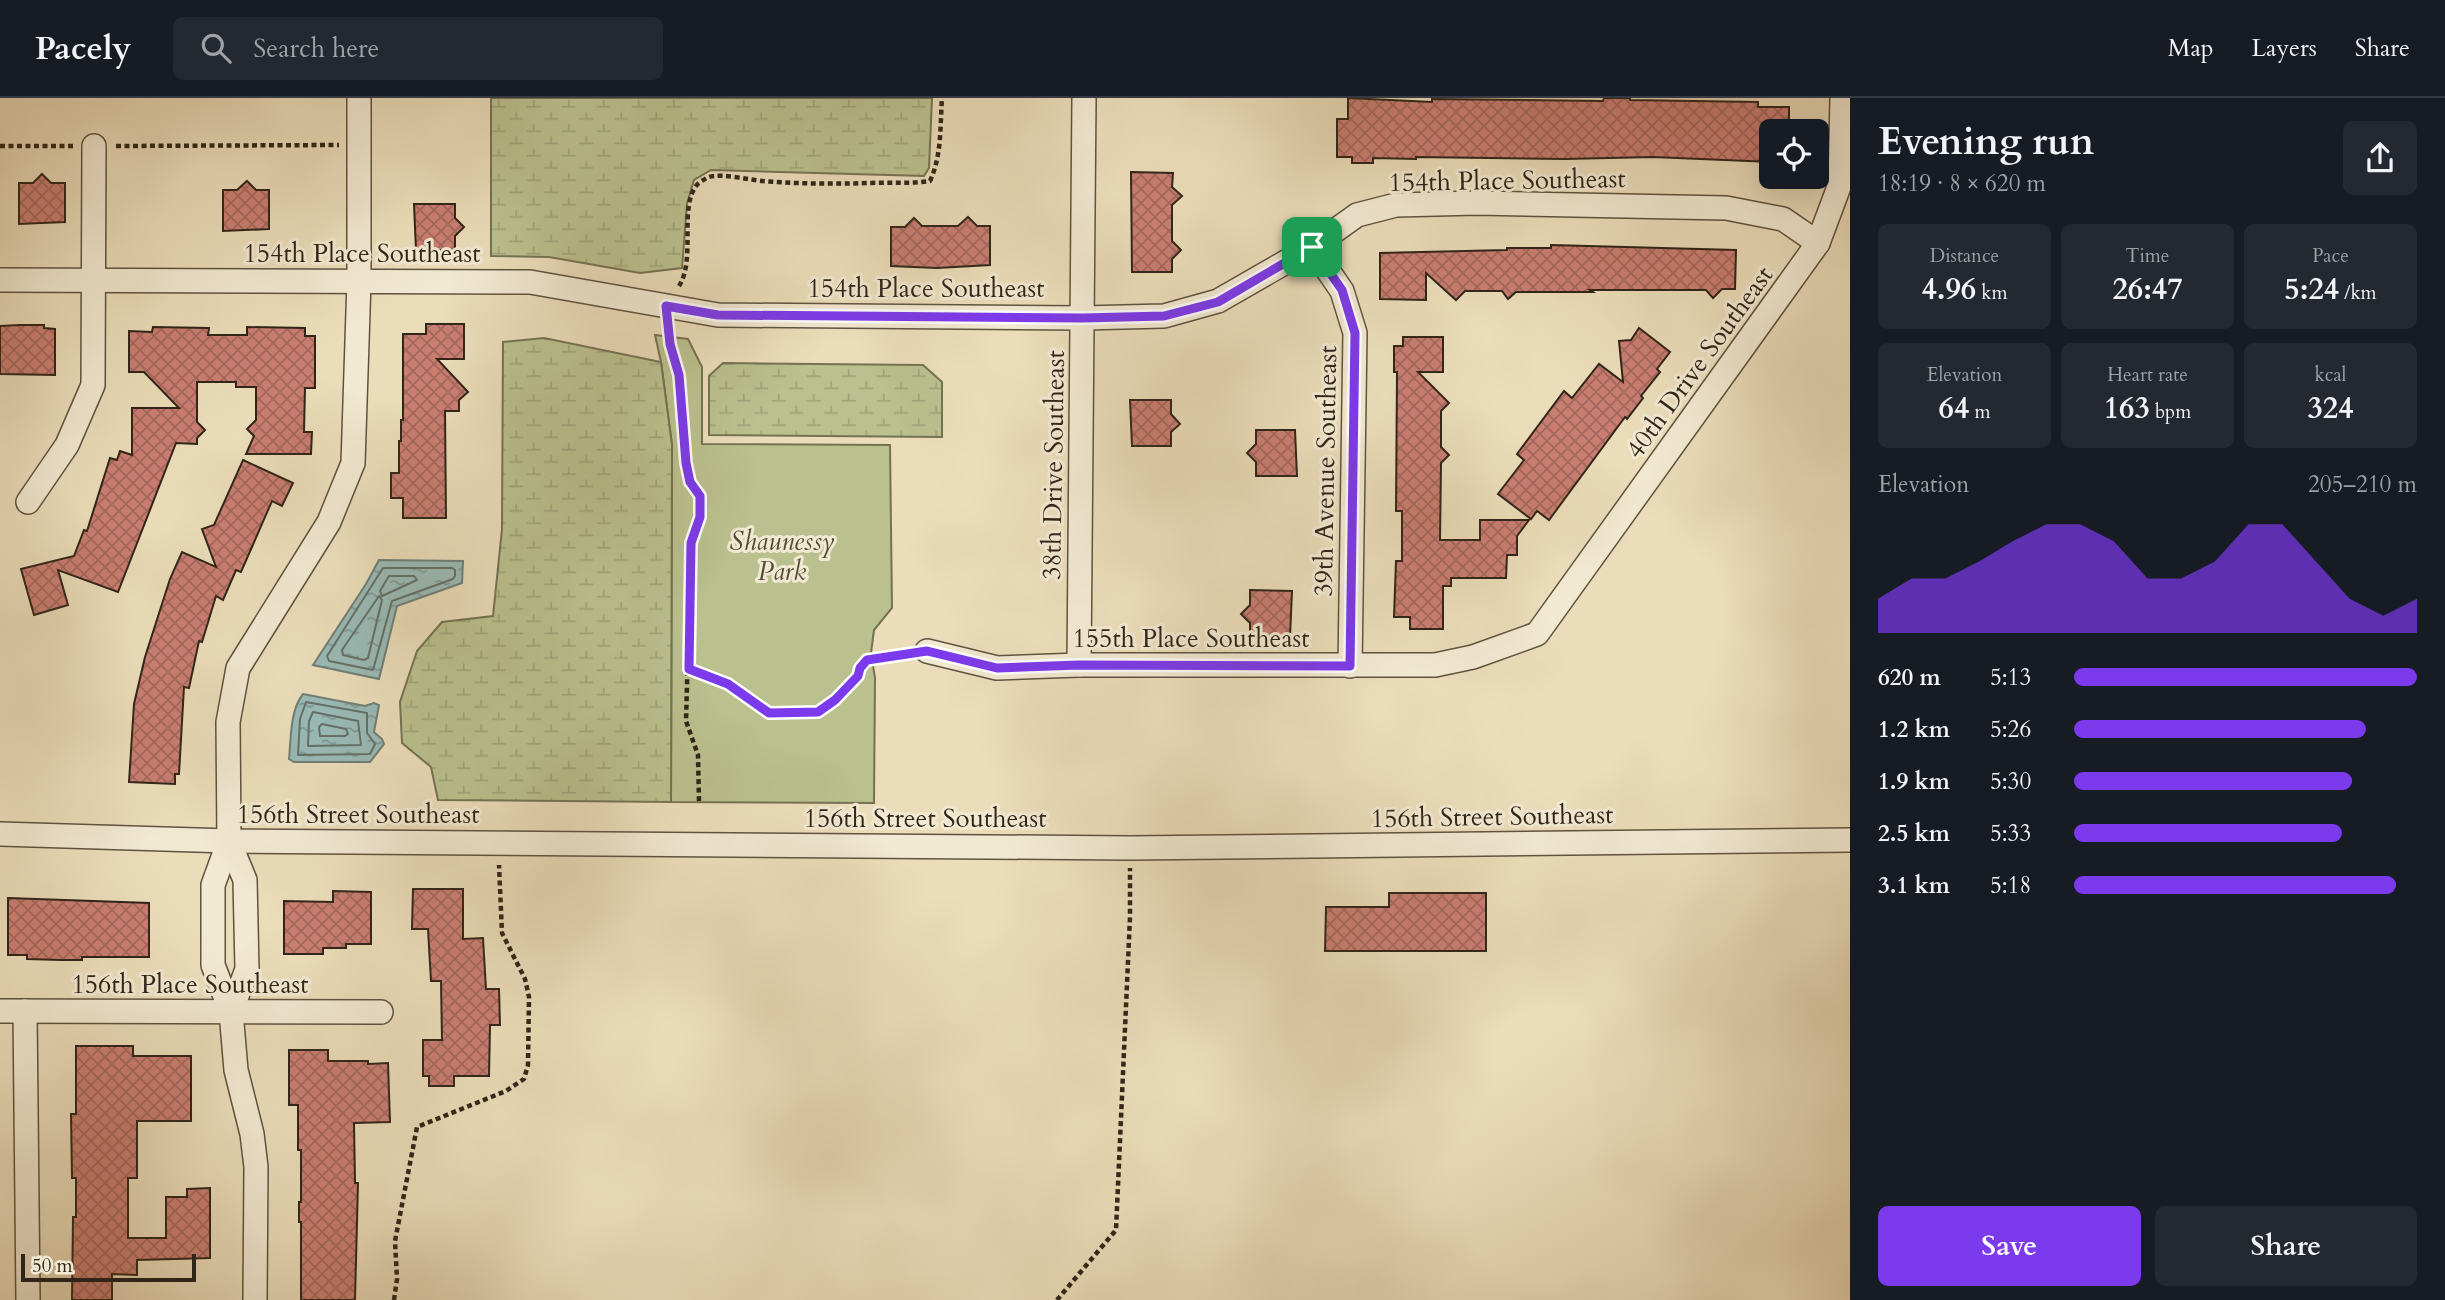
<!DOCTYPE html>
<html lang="en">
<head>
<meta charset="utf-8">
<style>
	body { margin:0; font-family:Cardo,serif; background:#242831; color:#f1f3f6; height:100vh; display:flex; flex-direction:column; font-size:26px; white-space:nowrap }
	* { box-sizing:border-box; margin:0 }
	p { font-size:23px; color:#9ea1a6 }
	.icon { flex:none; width:38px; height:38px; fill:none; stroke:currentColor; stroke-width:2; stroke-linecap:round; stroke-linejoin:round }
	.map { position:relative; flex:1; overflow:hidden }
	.details { display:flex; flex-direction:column; background:#171b24; width:595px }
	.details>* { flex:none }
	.controls { position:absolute; left:1759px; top:21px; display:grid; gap:14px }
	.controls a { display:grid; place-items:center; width:70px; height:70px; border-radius:10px; background:#171b24; box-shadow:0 7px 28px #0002; font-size:35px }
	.scale { position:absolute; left:21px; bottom:18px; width:175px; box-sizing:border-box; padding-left:7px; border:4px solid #302518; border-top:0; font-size:19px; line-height:24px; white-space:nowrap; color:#302518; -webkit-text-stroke:5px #f2e9d2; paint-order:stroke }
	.pin { position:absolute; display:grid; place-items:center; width:60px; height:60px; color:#fff; margin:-30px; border-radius:14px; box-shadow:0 4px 10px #0006 }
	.round { display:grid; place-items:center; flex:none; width:74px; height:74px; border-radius:10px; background:#242831 }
	.overview { display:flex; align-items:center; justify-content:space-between; height:119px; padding:0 28px }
	h1 { font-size:38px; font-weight:800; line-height:52px }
	.figures { display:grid; grid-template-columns:repeat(3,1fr); gap:10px; height:119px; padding:7px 28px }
	.figures div { display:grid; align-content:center; border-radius:10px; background:#242831; text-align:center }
	.figures b { font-size:30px; font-weight:800 }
	.figures small { font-size:19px; font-weight:400 }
	.figures p { font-size:19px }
	.chart { height:196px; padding:14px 28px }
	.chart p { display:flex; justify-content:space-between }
	.chart svg { width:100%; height:126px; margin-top:7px; fill:#7c3aed; opacity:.7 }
	.primary-button { display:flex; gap:14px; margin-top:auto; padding:14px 28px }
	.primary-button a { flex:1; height:80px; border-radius:10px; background:#7c3aed; color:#fff; font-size:28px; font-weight:800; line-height:80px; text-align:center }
	.primary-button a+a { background:#242831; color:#f1f3f6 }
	ul { padding:0 28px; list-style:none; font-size:23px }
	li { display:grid; grid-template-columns:112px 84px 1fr; align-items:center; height:52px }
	li i { height:18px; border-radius:9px; background:#7c3aed }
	header { display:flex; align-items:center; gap:42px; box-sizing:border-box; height:98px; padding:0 35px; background:#171b24; border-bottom:2px solid #363941 }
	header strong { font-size:33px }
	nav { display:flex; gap:38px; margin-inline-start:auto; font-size:24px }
	.search { width:490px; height:63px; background:#242831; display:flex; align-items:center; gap:18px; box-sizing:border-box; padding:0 24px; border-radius:10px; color:#9ea1a6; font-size:26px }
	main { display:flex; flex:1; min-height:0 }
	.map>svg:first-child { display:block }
	.green { fill:#bac08e; stroke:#757253; stroke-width:2 }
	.wetland { fill:url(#wetland-marsh); stroke:#757253; stroke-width:2 }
	.water { fill:url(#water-ripples); stroke:#6f7e77; stroke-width:2 }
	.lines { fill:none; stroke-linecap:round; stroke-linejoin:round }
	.shore { stroke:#647067; stroke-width:2 }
	.building { fill:url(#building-cross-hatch); stroke:#302518; stroke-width:2 }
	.minor-casing { stroke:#5f5340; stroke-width:26 }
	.path { stroke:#302518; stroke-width:4.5; stroke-dasharray:5 3.5; stroke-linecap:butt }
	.minor { stroke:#f2e9d2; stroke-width:23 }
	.route-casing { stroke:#fff; stroke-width:14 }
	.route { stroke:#7c3aed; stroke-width:9 }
	.labels { text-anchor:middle; stroke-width:6; stroke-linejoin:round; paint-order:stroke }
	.street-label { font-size:26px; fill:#302518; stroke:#f2e9d2 }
	.park-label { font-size:26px; font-style:italic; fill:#524c36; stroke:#f2e9d2 }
</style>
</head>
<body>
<header>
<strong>Pacely</strong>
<div class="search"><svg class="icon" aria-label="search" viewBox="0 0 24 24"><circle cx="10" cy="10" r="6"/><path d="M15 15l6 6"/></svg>Search here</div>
<nav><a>Map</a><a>Layers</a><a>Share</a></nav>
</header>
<main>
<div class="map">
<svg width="1850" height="1202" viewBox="0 0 1850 1202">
	<defs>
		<pattern id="wetland-marsh" width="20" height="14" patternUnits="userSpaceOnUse" patternTransform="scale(1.75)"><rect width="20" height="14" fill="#bac08e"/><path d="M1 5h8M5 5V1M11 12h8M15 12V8" fill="none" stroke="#a0a57a"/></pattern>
		<pattern id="water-ripples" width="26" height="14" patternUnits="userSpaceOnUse" patternTransform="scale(1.75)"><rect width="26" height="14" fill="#99bab6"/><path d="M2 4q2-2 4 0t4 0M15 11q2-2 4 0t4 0" fill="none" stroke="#7d9793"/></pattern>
		<pattern id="building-cross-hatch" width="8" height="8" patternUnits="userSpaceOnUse" patternTransform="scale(1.75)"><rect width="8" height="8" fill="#ca7e72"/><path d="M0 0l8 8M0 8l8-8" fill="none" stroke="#a4675d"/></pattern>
	</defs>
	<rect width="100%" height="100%" fill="#ebddba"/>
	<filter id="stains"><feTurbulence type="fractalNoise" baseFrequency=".00286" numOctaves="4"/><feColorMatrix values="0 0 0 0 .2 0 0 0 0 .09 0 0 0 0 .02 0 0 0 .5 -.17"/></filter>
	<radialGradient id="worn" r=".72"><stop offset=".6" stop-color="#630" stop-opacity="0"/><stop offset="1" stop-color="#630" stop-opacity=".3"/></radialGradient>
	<path class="green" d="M655,237l33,4 14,28v77l188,1 2,163 -18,22 -3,23 4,25 -1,125 -203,-1 1,-357 -11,-83z"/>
	<g class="wetland">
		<path d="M491,0h441l-3,70 -5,8 -213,-6 -17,10 -7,24 -5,64 -42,5 -91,-16 -58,-1z"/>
		<path d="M544,240l117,24 11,83 -1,357 -233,-2 -7,-33 -29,-24 -2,-41 17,-51 25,-29 51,-6 9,-87 1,-187z"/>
		<path d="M723,265l200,2 19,17v55l-233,-2v-59z"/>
	</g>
	<g class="water">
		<path d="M379,462l84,1 -1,22 -65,23 -18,73 -66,-14 53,-81z"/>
		<path d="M303,596l62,12 9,-3 5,2 -5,27 8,7 2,5 -14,18h-76l-5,-3c2,-20 1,-49 14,-65z"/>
	</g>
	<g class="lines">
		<g class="shore">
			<path d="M383,470h69l3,2v6l-2,3 -61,22 -19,69 -44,-9 -2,-5z"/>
			<path d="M389,478h25l3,4 -35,16 -2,-5z"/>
			<path d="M379,498l3,4 -14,58 -4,2 -21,-5 -1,-5z"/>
			<path d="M306,604l61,11v20l8,11 -5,10 -72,1 2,-36z"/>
			<path d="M313,614l45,9 3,24 -53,1 1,-25z"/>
			<path d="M322,626l24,5 2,5 -3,2h-25l-1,-9z"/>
		</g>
	</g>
	<g class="building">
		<path d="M1348,0l84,4v-3l171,2 1,-3h26v2l128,2v5h31v24h-18v31l-118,-5 -88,2 -149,-2v2l-43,-1v5h-21v-6h-15v-38h11z"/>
		<path d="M1131,74l42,1 -1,14 10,9 -10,9v36l9,9 -9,9v13h-40z"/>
		<path d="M42,76l9,9h14v39l-46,2v-41h14z"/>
		<path d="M247,83l9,9h13v39l-46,2v-41h14z"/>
		<path d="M414,106h41v14l9,9 -9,9v14h-39z"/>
		<path d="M968,119l9,9h13v39l-53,3 -46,-2v-39h14l9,-9 8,8h36z"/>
		<path d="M1551,147l185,5 -1,39h-13l-9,9 -7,-8h-116l3,2h-77l-8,7 -6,-8h-37l-9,9 -30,-27v27l-46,-1v-46l127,-3v-2h44z"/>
		<path d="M426,226h38v35h-27l31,33 -9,8v11h-14l1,107h-43v-20h-12v-25h8v-32h2v-21h2v-86h23z"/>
		<path d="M19,227h25v3l11,1v46l-55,-1v-48z"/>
		<path d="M153,229l56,1 -1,7h39v-8l58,1v8h10v52h-10l-1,44h8l-1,22h-65l8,-18 -7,-7 9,-9v-33h-20v-5h-39v40l8,8 -8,8v6l-21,-1 -58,149 -60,-22 10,35 -34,10 -13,-46 53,-13 10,-26 3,1 23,-73 7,2 3,-9 12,4v-47h47l-35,-36h-15v-41l23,1z"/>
		<path d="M1639,230l31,24 -13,17 3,3 -19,24 2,2 -16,21 -2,-2 -76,103 -12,-9 -6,8 -33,-25 26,-34 -7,-6 47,-63 8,7 27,-34 24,18 -4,-41 12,-1z"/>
		<path d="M1403,239h40v35h-25l31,31 -8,8v36l8,8 -8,8 -1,77h40v-20h49l-12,16v19h-10l-1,23h-55v8h-8v43h-33v-12h-16l2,-56h6v-50h-6l1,-139h-3v-26h9z"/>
		<path d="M1130,302h41v14l9,10 -9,8v14h-39z"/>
		<path d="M1256,332h39l2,46h-41v-14l-9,-9 9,-9z"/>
		<path d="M243,362l50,23 -11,23 -10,-5 -31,71 -5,-2 -13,30 -7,-4 -14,46 -3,-1 -10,47 -5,-1 -5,87h-4v10l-46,-2 5,-78 11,-47 25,-78 12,-27 34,15 -14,-38 12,-4z"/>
		<path d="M1250,492l42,1 -2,46h-40v-14l-9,-9 9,-9z"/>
		<path d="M413,791h50v50l20,-1 3,51h13l1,36h-10l-1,51h-35v10h-25v-10h-6v-36h19l-1,-59h-10l-3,-52h-16z"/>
		<path d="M333,793l38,1v52h-25v4h-23v6h-39v-53l49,1z"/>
		<path d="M1389,795h97v58h-161l1,-44h63z"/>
		<path d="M8,800l141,5v54h-67v3h-21l-34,-1v-4h-19z"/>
		<path d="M76,948h57v10h58v65h-54v57h-9v60h38v-41h21v-8l23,-1v70l-73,2v15l-25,-1v26h-40l1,-83h3v-39h-4l-1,-64h5z"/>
		<path d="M289,952h39v11h40v3l20,-1 2,59 -36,1 1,60h3l-3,117h-54v-78h-2v-20h2v-52h-3v-45h-9z"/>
	</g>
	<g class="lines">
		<g class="minor-casing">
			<g id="minor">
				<path d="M1312,149l30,44 13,42 -5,333"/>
				<path d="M0,182l530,2 188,33 365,3 81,-2 54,-15 94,-54 45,-32 39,-10 81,-2 249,5 57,11 35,24"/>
				<path d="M28,404l39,-57 26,-60 1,-239"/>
				<path d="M927,553l70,17 82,-3h356l38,-8 64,-23 281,-391 22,-59 2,-86"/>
				<path d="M1079,567l5,-567"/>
				<path d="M0,736l229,7 901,7 720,-8"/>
				<path d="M229,743l16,39 2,89 -16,43"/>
				<path d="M0,913l381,1"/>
				<path d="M25,913l3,289"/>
				<path d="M255,1202l1,-133 -4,-33 -16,-64 -5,-58 -18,-47v-80l16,-44 -1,-119 10,-54 91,-146 24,-59 6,-182v-183"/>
			</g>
		</g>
		<g class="path">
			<path d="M0,48h73"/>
			<path d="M116,48l223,-1"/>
			<path d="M679,188c17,-26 0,-77 17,-100 2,-3 10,-8 13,-9 13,-4 40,3 54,4 36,3 72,3 108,2 20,-1 39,1 59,-2 12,-26 10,-55 12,-83"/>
			<path d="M668,231l11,46 7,88 4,19 10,14v21l-9,26 -5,178 12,34 1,47"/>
			<path d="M689,571l39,15 41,29 49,-2 17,-11 23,-24 2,-8 7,-8 40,-6"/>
			<path d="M394,1202l3,-21 -2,-38 22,-114 89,-36 18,-12 4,-14 1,-68 -4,-18 -23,-46 -3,-68"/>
			<path d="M1057,1202l59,-70 14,-313v-49"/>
		</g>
		<use href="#minor" class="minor"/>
	</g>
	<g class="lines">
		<g class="route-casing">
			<path id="route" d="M1312,149l30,43 13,43 -5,333 -271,-1 -82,3 -70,-17 -60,9 -7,8 -2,8 -23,24 -17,12 -49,1 -41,-29 -39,-15 2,-126 9,-26v-21l-10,-14 -4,-19 -7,-88 -9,-31 -4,-38 52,9 365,3 81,-2 54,-14z"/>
		</g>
		<use href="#route" class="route"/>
	</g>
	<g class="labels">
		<g class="street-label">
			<text transform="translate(1507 82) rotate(-1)" y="9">154th Place Southeast</text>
			<text x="362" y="164">154th Place Southeast</text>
			<text x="926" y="199">154th Place Southeast</text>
			<text transform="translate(1699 264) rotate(-54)" y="9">40th Drive Southeast</text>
			<text transform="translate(1053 367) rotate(-89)" y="9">38th Drive Southeast</text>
			<text transform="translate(1325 373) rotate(-89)" y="9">39th Avenue Southeast</text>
			<text x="1191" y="549">155th Place Southeast</text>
			<text x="358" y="725">156th Street Southeast</text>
			<text transform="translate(1492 718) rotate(-1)" y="9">156th Street Southeast</text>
			<text x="925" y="729">156th Street Southeast</text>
			<text x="190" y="895">156th Place Southeast</text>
		</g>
		<g class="park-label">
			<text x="782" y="452">Shaunessy<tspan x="782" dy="30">Park</tspan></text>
		</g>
	</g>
	<rect width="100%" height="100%" filter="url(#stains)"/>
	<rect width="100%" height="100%" fill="url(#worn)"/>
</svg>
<div class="controls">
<a><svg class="icon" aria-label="locate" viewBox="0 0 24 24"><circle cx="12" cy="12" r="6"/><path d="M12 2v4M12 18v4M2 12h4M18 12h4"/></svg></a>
</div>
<div class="scale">50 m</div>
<div class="pin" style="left:1312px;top:149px;background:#1e9e55"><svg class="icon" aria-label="arrive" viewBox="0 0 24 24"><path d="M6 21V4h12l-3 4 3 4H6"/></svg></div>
</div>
<section class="details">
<div class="overview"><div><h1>Evening run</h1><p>18:19 · 8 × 620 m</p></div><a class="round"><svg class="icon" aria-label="share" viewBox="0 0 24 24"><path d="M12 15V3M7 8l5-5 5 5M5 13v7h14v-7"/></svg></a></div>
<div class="figures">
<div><p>Distance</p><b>4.96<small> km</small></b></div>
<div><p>Time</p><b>26:47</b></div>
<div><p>Pace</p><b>5:24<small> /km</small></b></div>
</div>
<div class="figures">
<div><p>Elevation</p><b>64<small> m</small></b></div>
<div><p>Heart rate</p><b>163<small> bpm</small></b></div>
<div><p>kcal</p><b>324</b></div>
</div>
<div class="chart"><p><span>Elevation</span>205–210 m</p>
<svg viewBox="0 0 160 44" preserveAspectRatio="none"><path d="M0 44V32L10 25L20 25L30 19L40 12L50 6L60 6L70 12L80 25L90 25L100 19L110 6L120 6L130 19L140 32L150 38L160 32V44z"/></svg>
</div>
<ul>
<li><b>620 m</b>5:13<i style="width:100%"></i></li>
<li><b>1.2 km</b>5:26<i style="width:85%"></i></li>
<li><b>1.9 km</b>5:30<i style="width:81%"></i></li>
<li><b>2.5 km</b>5:33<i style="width:78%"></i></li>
<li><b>3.1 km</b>5:18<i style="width:94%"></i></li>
</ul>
<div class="primary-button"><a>Save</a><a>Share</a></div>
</section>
</main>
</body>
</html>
